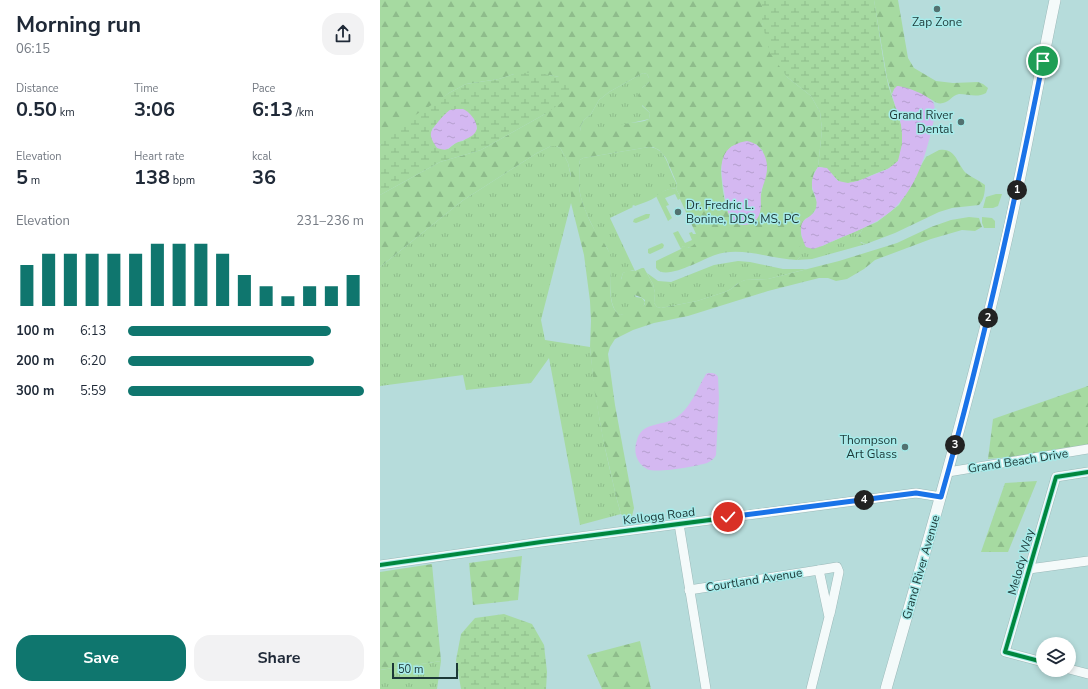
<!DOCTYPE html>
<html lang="en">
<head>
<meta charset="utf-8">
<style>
	body { margin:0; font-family:"Nunito Sans",sans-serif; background:#f2f2f3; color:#1f2937; height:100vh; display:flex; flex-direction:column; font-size:15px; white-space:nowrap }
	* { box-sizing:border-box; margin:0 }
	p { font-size:13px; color:#747a83 }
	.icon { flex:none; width:22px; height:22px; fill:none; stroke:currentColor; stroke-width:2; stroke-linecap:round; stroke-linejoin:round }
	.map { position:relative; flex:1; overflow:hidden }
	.sheet { display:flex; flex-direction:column; background:#fff; width:380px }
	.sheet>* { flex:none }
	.tools { position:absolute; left:656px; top:637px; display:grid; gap:8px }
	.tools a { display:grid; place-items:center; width:40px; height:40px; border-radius:50%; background:#fff; box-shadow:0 2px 6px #0003; font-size:20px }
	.scale { position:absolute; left:12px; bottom:10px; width:66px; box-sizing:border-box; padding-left:4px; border:2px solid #1c3837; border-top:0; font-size:11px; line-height:14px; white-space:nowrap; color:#1c3837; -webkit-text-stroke:3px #a7ebea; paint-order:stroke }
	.pin { position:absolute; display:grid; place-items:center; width:34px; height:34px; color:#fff; margin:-17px; border:2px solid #fff; border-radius:50%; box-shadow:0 1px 4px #0007 }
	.km { position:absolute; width:20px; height:20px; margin:-10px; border-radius:50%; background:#222; color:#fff; font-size:11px; line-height:20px; text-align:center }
	.round { display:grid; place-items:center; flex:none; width:42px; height:42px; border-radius:16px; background:#f2f2f3 }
	.head { display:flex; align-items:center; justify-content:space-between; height:68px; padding:0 16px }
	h1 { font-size:22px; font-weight:700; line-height:30px }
	.figures { display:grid; grid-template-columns:repeat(3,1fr); gap:6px; height:68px; padding:4px 16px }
	.figures div { display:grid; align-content:center }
	.figures b { font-size:20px; font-weight:700 }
	.figures small { font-size:11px; font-weight:400 }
	.figures p { font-size:11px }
	.chart { height:112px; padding:8px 16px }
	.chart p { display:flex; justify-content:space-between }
	.chart svg { width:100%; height:72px; margin-top:4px; stroke:#0f766e; stroke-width:6 }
	.button { display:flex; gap:8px; margin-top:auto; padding:8px 16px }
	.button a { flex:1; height:46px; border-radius:16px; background:#0f766e; color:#fff; font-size:16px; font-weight:700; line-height:46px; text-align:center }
	.button a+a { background:#f2f2f3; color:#1f2937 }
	ul { padding:0 16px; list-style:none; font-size:13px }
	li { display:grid; grid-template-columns:64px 48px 1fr; align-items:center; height:30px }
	li i { height:10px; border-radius:5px; background:#0f766e }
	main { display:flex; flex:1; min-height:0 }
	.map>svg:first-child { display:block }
	.grass { fill:url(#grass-tufts) }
	.forest { fill:url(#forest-firs); fill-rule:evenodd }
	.wetland { fill:url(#wetland-marsh); fill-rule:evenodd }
	.garden { fill:#a6daa1 }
	.water { fill:url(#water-ripples) }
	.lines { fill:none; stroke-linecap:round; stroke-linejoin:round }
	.minor-casing { stroke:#9bb9b9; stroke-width:10 }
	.major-casing { stroke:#9bb9b9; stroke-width:12 }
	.minor { stroke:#f4fafa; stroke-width:9 }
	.major { stroke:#f4fafa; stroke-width:11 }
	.cycleway-casing { stroke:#a7ebea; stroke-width:6 }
	.cycleway { stroke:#00873e; stroke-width:4 }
	.route-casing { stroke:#fff; stroke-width:8 }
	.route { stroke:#1a73e8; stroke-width:5 }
	.poi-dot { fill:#527170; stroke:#a7ebea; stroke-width:1.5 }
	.labels { text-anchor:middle; stroke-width:3; stroke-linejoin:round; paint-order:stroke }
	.poi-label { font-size:12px; fill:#1c3837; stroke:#a7ebea; text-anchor:end }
	.street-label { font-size:12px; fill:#1c3837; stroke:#a7ebea }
</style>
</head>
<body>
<main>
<section class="sheet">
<div class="head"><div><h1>Morning run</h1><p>06:15</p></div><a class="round"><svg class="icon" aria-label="share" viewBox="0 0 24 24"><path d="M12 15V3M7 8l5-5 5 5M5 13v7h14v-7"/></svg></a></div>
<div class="figures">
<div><p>Distance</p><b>0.50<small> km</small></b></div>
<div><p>Time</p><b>3:06</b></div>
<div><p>Pace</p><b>6:13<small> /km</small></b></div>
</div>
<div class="figures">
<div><p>Elevation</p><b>5<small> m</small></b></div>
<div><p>Heart rate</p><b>138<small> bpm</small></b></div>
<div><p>kcal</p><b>36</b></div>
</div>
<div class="chart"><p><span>Elevation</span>231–236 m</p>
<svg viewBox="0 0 160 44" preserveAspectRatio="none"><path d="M5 44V19M15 44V12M25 44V12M35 44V12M45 44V12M55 44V12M65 44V6M75 44V6M85 44V6M95 44V12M105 44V25M115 44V32M125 44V38M135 44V32M145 44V32M155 44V25"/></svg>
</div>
<ul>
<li><b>100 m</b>6:13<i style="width:86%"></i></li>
<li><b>200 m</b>6:20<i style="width:79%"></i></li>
<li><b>300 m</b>5:59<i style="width:100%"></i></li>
</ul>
<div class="button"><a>Save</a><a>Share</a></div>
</section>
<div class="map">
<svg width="708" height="689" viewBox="0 0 708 689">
	<defs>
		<pattern id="grass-tufts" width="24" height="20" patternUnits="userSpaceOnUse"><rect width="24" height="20" fill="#a6daa1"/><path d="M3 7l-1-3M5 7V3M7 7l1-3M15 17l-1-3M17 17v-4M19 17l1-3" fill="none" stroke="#8ebc8b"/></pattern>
		<pattern id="forest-firs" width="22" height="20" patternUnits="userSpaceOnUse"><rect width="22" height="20" fill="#a6daa1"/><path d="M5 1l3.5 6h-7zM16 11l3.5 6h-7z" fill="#8ebc8b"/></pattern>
		<pattern id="wetland-marsh" width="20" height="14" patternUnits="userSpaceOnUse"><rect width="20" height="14" fill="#a6daa1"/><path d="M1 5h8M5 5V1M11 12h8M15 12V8" fill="none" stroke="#8ebc8b"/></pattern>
		<pattern id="water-ripples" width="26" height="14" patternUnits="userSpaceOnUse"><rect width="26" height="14" fill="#d4b8f1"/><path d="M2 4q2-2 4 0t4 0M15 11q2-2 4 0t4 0" fill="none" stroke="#b59fcf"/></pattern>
	</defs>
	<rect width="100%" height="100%" fill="#b6dcdb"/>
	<g class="grass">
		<path d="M263,73l4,1 2,4v4l-7,6v18l8,7 -1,6 -58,13 -10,-1 -1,-4 4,-7 7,-6 8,-14 10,-8z"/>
		<path d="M171,146h6l4,3 7,14 3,14v26l-30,117 4,20 45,7c4,40 10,80 19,119 4,16 7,32 12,48l-41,11 -31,-167 -18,25 -65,7 -3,-15 -83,11v-119l82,-66 75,-48z"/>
		<path d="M269,147c15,1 18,15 23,27 1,4 4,7 5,11l-1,4c-9,-1 -14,3 -20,8 -6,4 -14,6 -21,9l-1,-1 -2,1 1,1 -23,11 25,53 -3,-1 -9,3 -2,6 15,18 6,1 3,4c-2,10 -16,12 -25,13 -16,-10 -6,-49 -12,-65 -1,-4 -6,-8 -9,-12 -2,-3 -4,-7 -6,-11 -5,-10 -11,-23 -13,-34 -2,-8 0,-19 -1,-28l1,-5 3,-2z"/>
		<path d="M483,228l-5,9 3,6 5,1 -54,15 -15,1 3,-3 -1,-16 2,-8 1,5 20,8z"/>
		<path d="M358,261l12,1 33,7h24l-39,10 -23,1 -8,4 -6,5 -6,3 -28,9 -36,7 -4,-1 -3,-4 1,-10 -2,-9 -6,-11 11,8 13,1 43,-17z"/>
		<path d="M61,661l-4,28h-57v-19z"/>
	</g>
	<g class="forest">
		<path d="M0,0h382v23l25,54 24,19 9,16 2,18 -4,37 -4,6 -2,9v7l5,13 -1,7 -6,8 -5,2c-5,13 -5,24 -5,38l-3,3c-27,-1 -56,-14 -82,-5 -13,4 -50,27 -59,13v-7l25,-12 2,-3 6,2 7,-14 -16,-35v-3l-4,-7 1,-5 -11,-26 -7,-8 -6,-3h-4l-66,11 -3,2 -1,5c1,9 -1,20 1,28 2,10 7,22 12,32 5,11 18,22 19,34 1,15 -6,47 9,56l18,-5 7,-6v-4c-12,-10 -31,-1 -22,-27l6,-3 6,1 7,-3h2l9,16 2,9 -1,10 3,4 4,1 36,-7 28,-9 6,-3 9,-7 5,-2 23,-1 71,-18 58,-18 34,-16 20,-7 18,-3 10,1 3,9 -7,4 -13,-1 -31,9 -56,21 -11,9 -17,10 -11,2 -8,-3h-9l-51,13 -80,25 -34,7 -21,7 -18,9 -5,8 -2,7 7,51 19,103 -2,8 -8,1 -3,-3 -5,-18 -13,-57 -9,-51 -4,-41 1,-26 -1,-20 -6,-46 -13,-52v-27l-3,-13 -7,-14 -4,-3h-6l-14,7 -75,48 -82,66v-72l60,-33 41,-12 64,-36 14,-37 -10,-2 -35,-1 -15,5 -33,5 -17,9 -69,52zM263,73l4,1 2,4v4l-7,6 -4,7 2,8 10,10 -1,6c-7,4 -17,3 -25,5 -15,2 -27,8 -43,7l-1,-4 4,-7 7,-6 8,-14 10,-8zM376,144l7,7v34l-3,14 1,8 -25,16c-12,-10 -14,-38 -15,-53 1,-10 4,-17 11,-24z"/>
		<path d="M494,0h24l10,58 6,10 22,13 17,2 25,-1 5,2 5,4 -2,5c-9,5 -18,1 -27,1 -7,1 -9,8 -16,9 -7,2 -10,-4 -16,-5 -11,-4 -23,-5 -34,-7l-1,4 -5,-17z"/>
		<path d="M559,150c17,-3 18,14 27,23 6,5 13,7 19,12 0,7 -1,15 -6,20l-27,3 -13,4 -44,21 -29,11 -8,-3v-4l5,-9 14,-6 22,-17 24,-43 3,-5z"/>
		<path d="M708,386v64l-100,9 5,-40z"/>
		<path d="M657,481l-29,71h-27l24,-69z"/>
		<path d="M142,556l-4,44 -45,5 -4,-42z"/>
		<path d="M52,564l9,97 -61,9v-98z"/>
		<path d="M260,641l11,48h-49l-15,-34z"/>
	</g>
	<g class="wetland">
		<path d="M382,0h112c5,28 8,57 14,84 6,23 24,54 10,77 -5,7 -14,9 -21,12 -10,4 -18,9 -29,10 -14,2 -16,-17 -30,-16l4,-37 -2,-18 -9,-16 -24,-19 -17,-24 -8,-30z"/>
		<path d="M154,72l25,5 9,3 3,6 -1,6 -9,11 -16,11 -64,36 -41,12 -60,33v-50l22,-22 25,-15 22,-15 17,-9 33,-5 15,-5zM65,114l28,4 3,6 1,5 -14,12 -6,1 -9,7 -16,-20 5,-4z"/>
		<path d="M124,614l28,10 12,21 3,27 -1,17h-85l-5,-29 5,-26 14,-16z"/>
	</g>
	<g class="garden">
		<path d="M289,189h7l5,9 -3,2 -3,-6 -10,4 4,7 -3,1 6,12 -4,3 -12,-25 5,-4z"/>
		<path d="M616,194h6l-4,12 -5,2h-10l3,-11z"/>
		<path d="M266,214h4l-1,4 -13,5 -3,-1 1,-3z"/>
		<path d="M602,217l10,1 3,3v7h-11l-2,-5z"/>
		<path d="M298,231l7,12 7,-3 -3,-7 3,-1 1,2h3l2,3c-1,5 -5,10 -11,11l-4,-2 -2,3 -8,-16z"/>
		<path d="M282,243l2,2 -1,3 -13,6 -2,-1v-4z"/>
	</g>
	<g class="water">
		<path d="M517,86c8,0 31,9 36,16 2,3 2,9 2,13 -9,40 -19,84 -58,106 -17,10 -37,16 -55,25l-9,3 -7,-2c-4,-8 -9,-23 0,-28 4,-3 9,-6 10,-11 2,-7 -1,-12 -3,-18 -3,-8 1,-17 5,-23l9,1 11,13 10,2 10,-2 30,-12 10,-8 4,-17v-10l-1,-10 -9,-29 2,-6z"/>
		<path d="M76,109c2,0 5,0 7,0 8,3 19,18 11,25 -5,5 -12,6 -18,9 -9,5 -7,9 -19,5 -3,-5 -7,-10 -6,-15 0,-4 15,-21 19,-23 1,0 5,-1 6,-1z"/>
		<path d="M367,141c16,3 23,20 19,35 -1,6 -4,11 -5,17 -1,9 2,19 -5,27 -3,4 -9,5 -13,5 -17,-2 -17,-22 -19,-34 -4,-23 -7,-45 23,-50z"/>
		<path d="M328,373c5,0 8,0 10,4l1,21 -3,57c-2,4 -5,6 -9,8 -10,3 -51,11 -60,6 -11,-6 -14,-18 -10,-29 5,-18 24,-14 37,-21 16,-9 23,-30 32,-45z"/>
	</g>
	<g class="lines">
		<g class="minor-casing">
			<g id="minor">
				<path d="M568,472l140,-23"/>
				<path d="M299,524l27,165"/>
				<path d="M0,565l161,-23 375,-49 25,4"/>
				<path d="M649,569l59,-8"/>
				<path d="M439,570l18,-3 2,5 -9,42"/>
				<path d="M309,590l130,-20 10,47 -18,72"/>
				<path d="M663,662l-38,-10 51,-175 32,-5"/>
				<path d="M689,669l19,5"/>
			</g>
		</g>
		<g class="major-casing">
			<path id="major" d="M506,689c41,-144 83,-288 117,-434 20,-84 34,-170 52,-255"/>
		</g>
		<use href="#minor" class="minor"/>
		<use href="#major" class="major"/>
		<g class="cycleway-casing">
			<g id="cycleway">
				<path d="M0,565l161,-23 375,-49 25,4"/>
				<path d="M663,662l-38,-10 51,-175 32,-5"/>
			</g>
		</g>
		<use href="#cycleway" class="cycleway"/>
	</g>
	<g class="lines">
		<g class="route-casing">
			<path id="route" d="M348,517l188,-24 25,4c41,-144 73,-290 102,-436"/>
		</g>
		<use href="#route" class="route"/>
	</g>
	<g class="poi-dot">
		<circle cx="557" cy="9" r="4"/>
		<circle cx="581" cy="122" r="4"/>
		<circle cx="298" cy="212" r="4"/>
		<circle cx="525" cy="447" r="4"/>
	</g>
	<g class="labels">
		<g class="poi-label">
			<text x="557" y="26" text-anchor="middle">Zap Zone</text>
			<text x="573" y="119">Grand River<tspan x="573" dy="14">Dental</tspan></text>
			<text x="306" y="209" text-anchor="start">Dr. Fredric L.<tspan x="306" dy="14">Bonine, DDS, MS, PC</tspan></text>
			<text x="517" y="444">Thompson<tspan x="517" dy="14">Art Glass</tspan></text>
		</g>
		<g class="street-label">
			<text transform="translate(638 461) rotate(-9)" y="4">Grand Beach Drive</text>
			<text transform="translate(279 516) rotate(-7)" y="4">Kellogg Road</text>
			<text transform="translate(641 562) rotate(-74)" y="4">Melody Way</text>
			<text transform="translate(541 567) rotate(-74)" y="4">Grand River Avenue</text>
			<text transform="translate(374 580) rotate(-9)" y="4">Courtland Avenue</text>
		</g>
	</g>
</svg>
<div class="tools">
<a><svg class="icon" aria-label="layers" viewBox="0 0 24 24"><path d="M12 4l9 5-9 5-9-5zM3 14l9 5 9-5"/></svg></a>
</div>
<div class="scale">50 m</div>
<div class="pin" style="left:663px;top:61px;background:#1e9e55"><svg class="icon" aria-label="arrive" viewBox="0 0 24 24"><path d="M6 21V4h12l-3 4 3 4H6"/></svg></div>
<div class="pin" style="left:348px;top:517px;background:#d93025"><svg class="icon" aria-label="check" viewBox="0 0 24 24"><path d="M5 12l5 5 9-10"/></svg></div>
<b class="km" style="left:637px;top:190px">1</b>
<b class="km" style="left:608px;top:318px">2</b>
<b class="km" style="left:575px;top:445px">3</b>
<b class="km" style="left:484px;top:500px">4</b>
</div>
</main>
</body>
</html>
